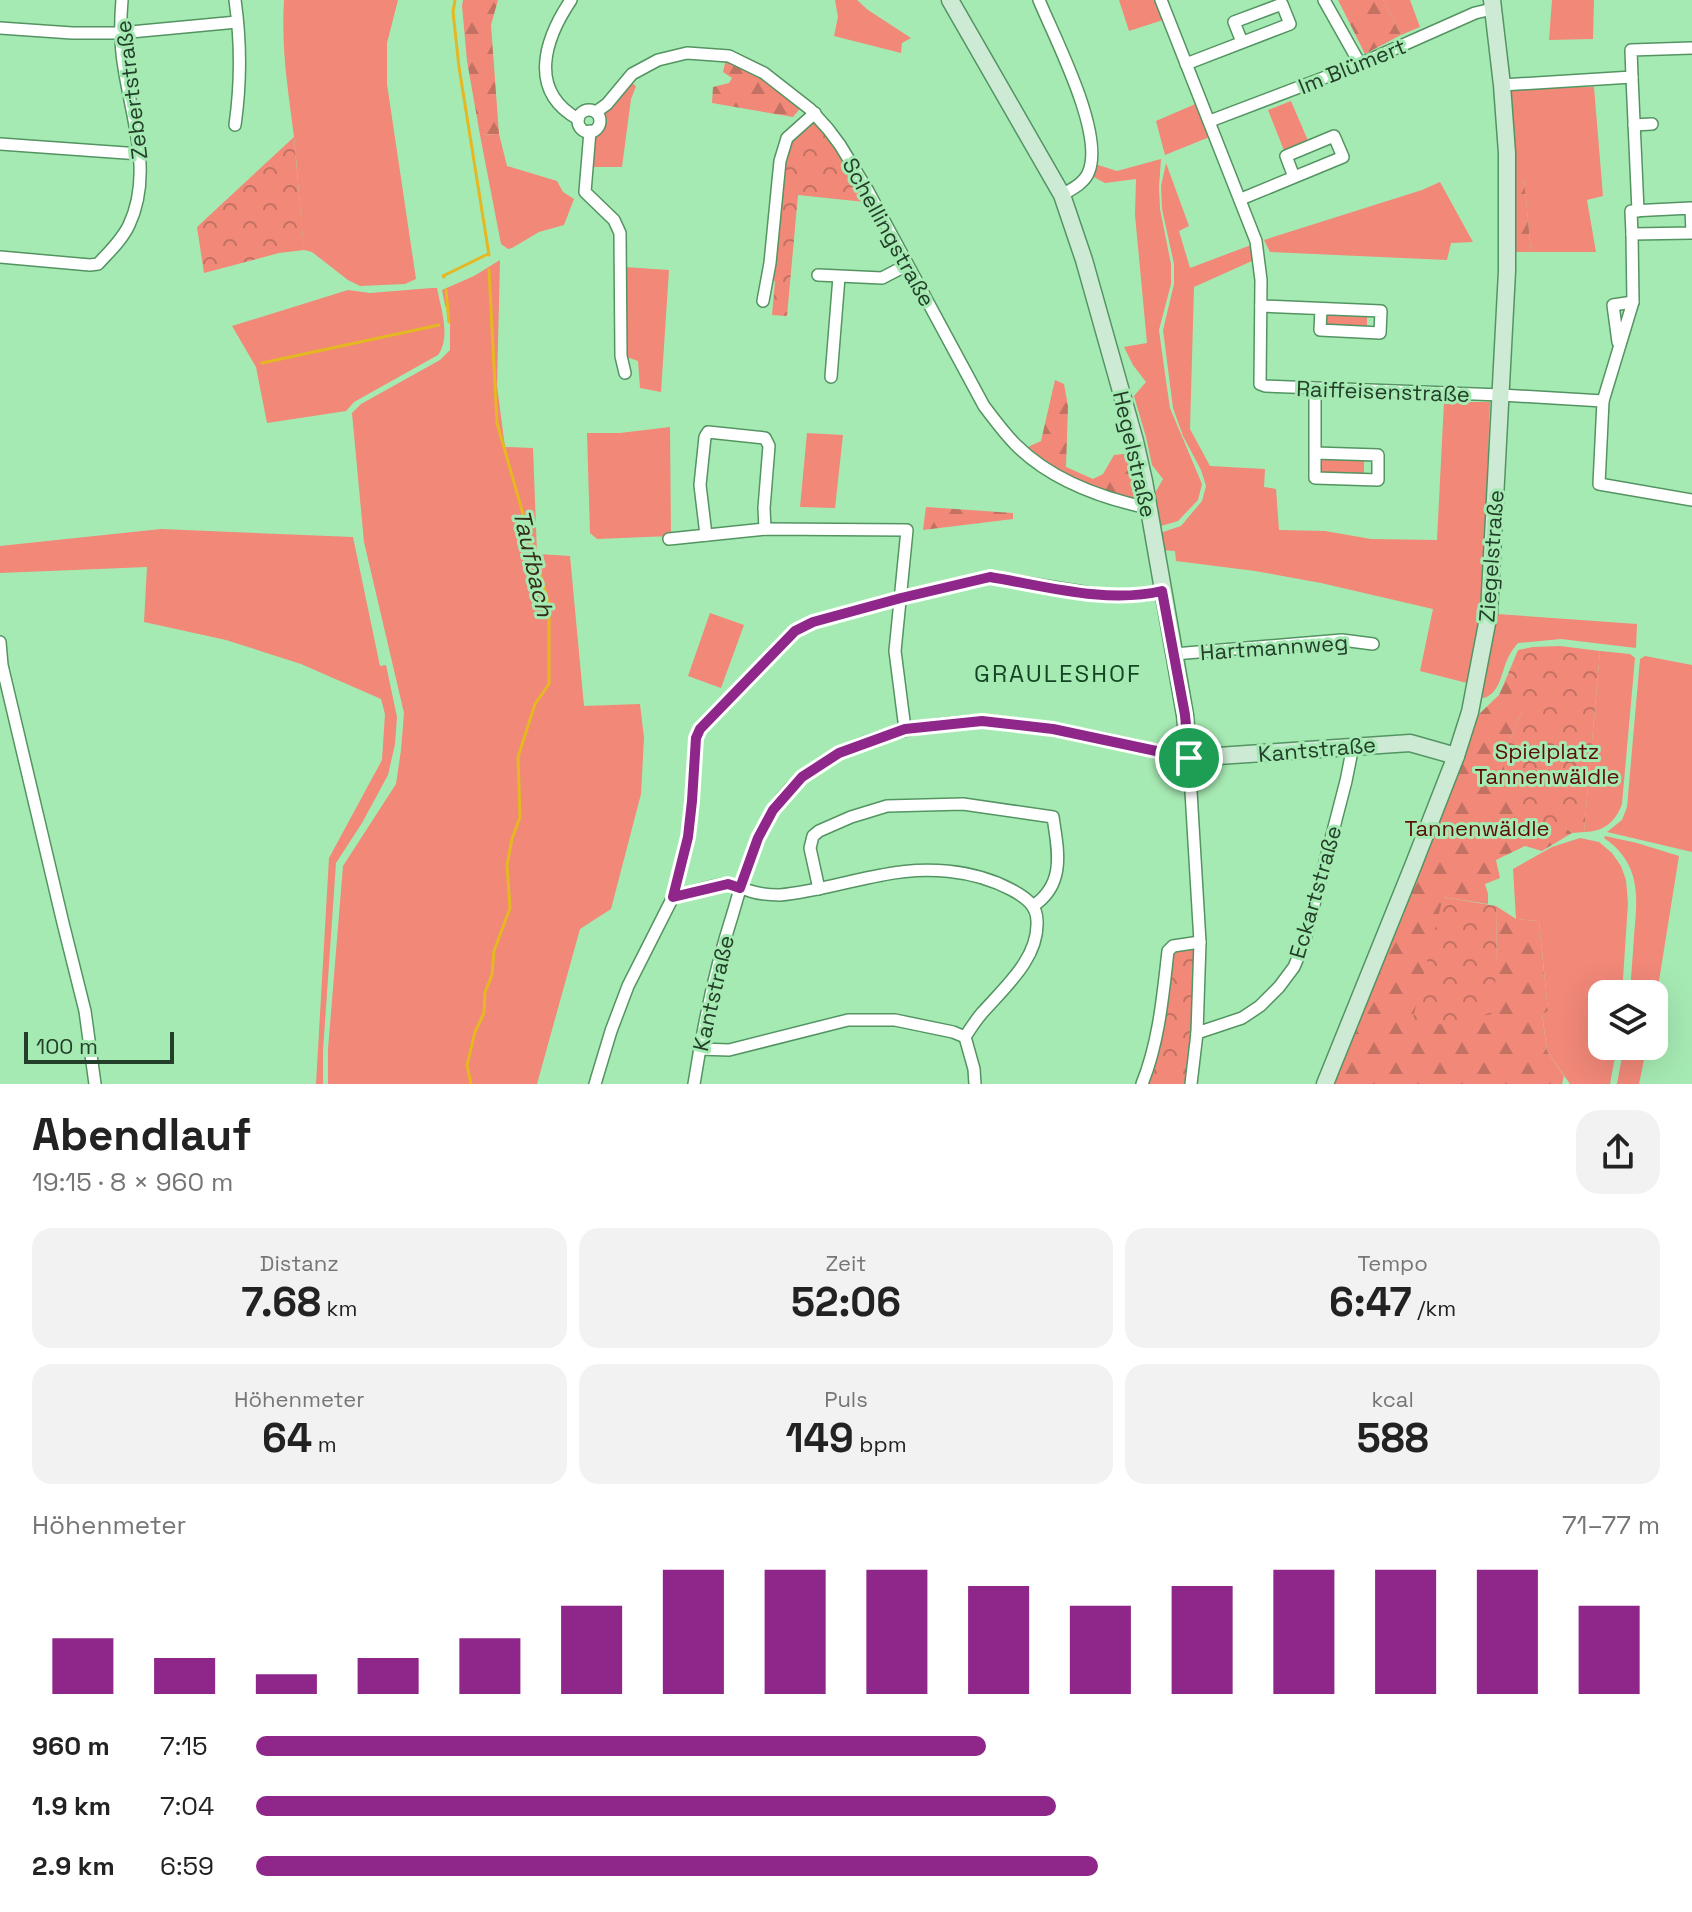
<!DOCTYPE html>
<html lang="de">
<head>
<meta charset="utf-8">
<style>
	body { margin:0; font-family:"Space Grotesk",sans-serif; background:#f2f2f2; color:#222; height:100vh; display:flex; flex-direction:column; font-size:30px; white-space:nowrap }
	* { box-sizing:border-box; margin:0 }
	p { font-size:26px; color:#767676 }
	.icon { flex:none; width:44px; height:44px; fill:none; stroke:currentColor; stroke-width:2; stroke-linecap:round; stroke-linejoin:round }
	.map { position:relative; height:1084px; overflow:hidden }
	.drawer { display:flex; flex-direction:column; background:#fff; flex:1 }
	.drawer>* { flex:none }
	.controls { position:absolute; left:1588px; top:980px; display:grid; gap:16px }
	.controls a { display:grid; place-items:center; width:80px; height:80px; border-radius:16px; background:#fff; box-shadow:0 8px 32px #0002; font-size:40px }
	.scale { position:absolute; left:24px; bottom:20px; width:150px; box-sizing:border-box; padding-left:8px; border:4px solid #233f29; border-top:0; font-size:22px; line-height:28px; white-space:nowrap; color:#233f29; -webkit-text-stroke:6px #a6eab3; paint-order:stroke }
	.pin { position:absolute; display:grid; place-items:center; width:68px; height:68px; color:#fff; margin:-34px; border:4px solid #fff; border-radius:50%; box-shadow:0 2px 8px #0007 }
	.round { display:grid; place-items:center; flex:none; width:84px; height:84px; border-radius:24px; background:#f2f2f2 }
	.overview { display:flex; align-items:center; justify-content:space-between; height:136px; padding:0 32px }
	h1 { font-size:44px; font-weight:800; line-height:60px }
	.stats { display:grid; grid-template-columns:repeat(3,1fr); gap:12px; height:136px; padding:8px 32px }
	.stats div { display:grid; align-content:center; border-radius:20px; background:#f2f2f2; text-align:center }
	.stats b { font-size:40px; font-weight:800 }
	.stats small { font-size:22px; font-weight:400 }
	.stats p { font-size:22px }
	.chart { height:224px; padding:16px 32px }
	.chart p { display:flex; justify-content:space-between }
	.chart svg { width:100%; height:144px; margin-top:8px; stroke:#8f268a; stroke-width:6 }
	ul { padding:0 32px; list-style:none; font-size:26px }
	li { display:grid; grid-template-columns:128px 96px 1fr; align-items:center; height:60px }
	li i { height:20px; border-radius:10px; background:#8f268a }
	.map>svg:first-child { display:block }
	.grass { fill:#f18878 }
	.forest { fill:url(#forest-firs) }
	.park { fill:url(#park-crowns) }
	.lines { fill:none; stroke-linecap:round; stroke-linejoin:round }
	.stream { stroke:#e5b722; stroke-width:3 }
	.street-casing { stroke:#539462; stroke-width:14 }
	.secondary-casing { stroke:#539462; stroke-width:19 }
	.street { stroke:#fff; stroke-width:11 }
	.secondary { stroke:#ccead4; stroke-width:16 }
	.route-casing { stroke:#fff; stroke-width:16 }
	.route { stroke:#8f268a; stroke-width:10 }
	.labels { text-anchor:middle; stroke-width:6; stroke-linejoin:round; paint-order:stroke }
	.street-label { font-size:22px; fill:#233f29; stroke:#a6eab3 }
	.park-label { font-size:22px; fill:#5c0e07; stroke:#a6eab3 }
	.water-label { font-size:24px; font-style:italic; fill:#352d17; stroke:#a6eab3 }
	.neighbourhood-label { font-size:24px; letter-spacing:2px; fill:#144623; stroke:#a6eab3 }
</style>
</head>
<body>
<div class="map">
<svg width="1692" height="1084" viewBox="0 0 1692 1084">
	<defs>
		<pattern id="forest-firs" width="22" height="20" patternUnits="userSpaceOnUse" patternTransform="scale(2)"><rect width="22" height="20" fill="#f18878"/><path d="M5 1l3.5 6h-7zM16 11l3.5 6h-7z" fill="#c37162"/></pattern>
		<pattern id="park-crowns" width="20" height="18" patternUnits="userSpaceOnUse" patternTransform="scale(2)"><rect width="20" height="18" fill="#f18878"/><path d="M2 6a3 3 0 1 1 6 0M12 15a3 3 0 1 1 6 0" fill="none" stroke="#c37162"/></pattern>
	</defs>
	<rect width="100%" height="100%" fill="#a6eab3"/>
	<g class="grass">
		<path d="M284,0h114l-11,43v41l29,195 -11,5 -45,2 -12,-6 -36,-28 -8,-2c-4,-38 -6,-75 -10,-113 -6,-48 -13,-88 -10,-137z"/>
		<path d="M835,0h22l11,10 43,28 -9,5 -1,10 -67,-17 4,-19z"/>
		<path d="M1119,0h42l5,19 -37,12z"/>
		<path d="M1383,0h27l10,27 -19,8z"/>
		<path d="M1552,0h42l-1,39 -44,1z"/>
		<path d="M629,81l7,5 -5,13 -9,68h-33l3,-33 7,-3 4,-10 -3,-8z"/>
		<path d="M1594,87l9,109 -16,4 9,52h-65l-7,-74 -10,-1 -4,-89z"/>
		<path d="M1291,101l18,42 -24,10 -17,-43z"/>
		<path d="M1200,102l12,34 -47,19 -9,-34z"/>
		<path d="M499,134l8,32 50,15 6,11 11,7 -10,26 -25,7 -27,16 -4,1 -7,-5 -21,-109z"/>
		<path d="M1161,159l-2,28 1,22 11,55v20l-12,46 6,44 5,34 32,76 -4,16 -20,21 -17,5 -6,-33 8,-14 -11,-14 -6,-28 -12,-41 12,-14 -13,-17 -9,-18 23,-4 -12,-128 1,-36 -31,4 -15,-8 5,-11 22,7z"/>
		<path d="M1166,163l23,63 -10,5 11,37 61,-23 1,16 -58,26 -4,142 20,37 55,3 -1,18 12,2 3,41 46,1 46,8 66,1 7,-138h46l-6,160 -5,58 -12,63 -47,-12 13,-62 -112,-26 -66,-12 -79,-10 -1,-10 -15,-1 -3,-16 24,-8 21,-25 4,-15 -5,-16 -18,-34 -10,-28 -10,-78 11,-46v-20l-12,-55 -1,-23z"/>
		<path d="M1440,182l33,60 -22,1 -4,17 -177,-8 -6,-12 158,-50z"/>
		<path d="M500,260l-3,126 8,61 28,1 4,106 33,2 14,150 56,-2 4,34 -3,56 -30,115 -31,20 -43,155h-209v-35l15,-183 53,-82 5,-34 3,-37 -40,-171 -12,-129 9,-9 79,-44 10,-10v-33l-5,-12 -3,-15 32,-14z"/>
		<path d="M624,267l45,3 -8,122 -21,-4 -2,-27 -14,-5z"/>
		<path d="M432,288h5c4,21 14,49 1,67l-84,47 -8,9 -79,12 -11,-56 -24,-41 116,-36 22,3z"/>
		<path d="M1325,313l42,1v15l-43,-1z"/>
		<path d="M670,427l1,109 -74,3 -7,-6 -3,-100h33z"/>
		<path d="M807,433l36,2 -8,73 -35,-1z"/>
		<path d="M1321,459l43,1v16l-42,-2z"/>
		<path d="M161,529l192,8 27,129 6,-1 11,52 -2,27 -7,31 -26,48 -26,40 -13,188v33h-7l13,-226 53,-98 3,-46 -4,-15 -80,-35 -75,-24 -82,-18 3,-55 -147,6v-27z"/>
		<path d="M710,613l34,12 -23,63 -33,-12z"/>
		<path d="M1497,614l140,10 -1,24 -75,-9 -43,4c-3,4 -6,7 -8,11 -9,15 -8,38 -26,44l-3,-1z"/>
		<path d="M1600,651l30,3 5,4 -13,146c-6,17 -18,28 -38,28z"/>
		<path d="M1645,656l47,9v187l-85,-20 15,-12 5,-13 13,-148z"/>
		<path d="M1605,836l32,7 42,13 -25,156v-18h-24c1,-19 3,-39 4,-58 4,-39 7,-73 -30,-98z"/>
		<path d="M1580,838l19,4 13,11 9,13 5,14 2,23 -6,91h-20v52h15l-7,38h-40l-23,-33 -5,-38 6,-2 -9,-90 -23,-2 -3,-50 39,-22z"/>
		<path d="M1624,1046h23l-8,38h-22z"/>
	</g>
	<g class="forest">
		<path d="M463,0h35l-7,25 8,109 -19,1 -13,-74 -5,-55z"/>
		<path d="M1338,0h45l18,35 -36,19z"/>
		<path d="M726,59l34,15 42,32 -9,11 -81,-14 1,-16 16,-4 3,-5 -9,-6z"/>
		<path d="M1514,177h10l7,75h-19z"/>
		<path d="M1055,380l9,4 4,22 -2,61 27,12 10,-5 11,-19 19,-2 8,47c-45,-9 -78,-24 -113,-53l13,-6z"/>
		<path d="M926,507l87,6v6l-90,11z"/>
		<path d="M1508,674l6,3 8,34 -20,48 26,68h37l7,6 -30,18 -17,-5 -29,14 4,18 -15,6 3,10v10l-45,-7 54,68 -1,-59 20,13 23,2 9,90 -6,3 5,37 17,25 -2,8h-230l112,-275 32,-92 23,-22z"/>
	</g>
	<g class="park">
		<path d="M815,113l59,90 -76,-8 -11,121 -15,-1 3,-34 -8,-1 20,-142z"/>
		<path d="M294,137l10,113 -25,3 -75,20 -7,-46z"/>
		<path d="M1560,646l40,5 -16,181 -12,1 -7,-6h-38l-12,-6 -13,-62 20,-48 -12,-7 4,-27 -6,-3 10,-24 15,-3z"/>
		<path d="M1443,897l53,9 1,59 -5,49 -82,16z"/>
		<path d="M1200,942l-9,142h-49l26,-133z"/>
	</g>
	<g class="lines">
		<g class="stream">
			<path d="M455,0l-2,12 6,55 30,188"/>
			<path d="M444,277l-1,-1 45,-22"/>
			<path d="M446,290l3,32"/>
			<path d="M262,363l177,-38"/>
			<path d="M471,1084l-4,-19 8,-33 9,-19 1,-21 7,-17 2,-24 16,-43 -3,-43 5,-26 8,-22 -2,-60 17,-53 14,-20v-79l-52,-182 -8,-153"/>
		</g>
		<g class="street-casing">
			<g id="street">
				<path d="M235,0c6,42 6,83 0,125"/>
				<path d="M571,0c-27,40 -43,91 7,119"/>
				<path d="M1039,0c16,39 65,132 50,171 -4,12 -17,18 -27,24"/>
				<path d="M1161,0l95,241 5,39 -1,104 5,2 236,9 102,6 -4,83 93,16"/>
				<path d="M1324,0l36,64"/>
				<path d="M0,28l72,5h48l117,-11"/>
				<path d="M1186,64l104,-40 -8,-20 -48,18 8,20"/>
				<path d="M1632,77l6,134"/>
				<path d="M1502,85l130,-8 -1,-27 61,-2"/>
				<circle cx="589" cy="121" r="11"/>
				<path d="M596,112l11,-8 25,-30 26,-14 29,-7 42,3 35,17 46,36 18,20 12,16 28,46 116,215c10,13 20,27 32,39 35,35 85,53 132,63"/>
				<path d="M1210,121l150,-57 115,-51 17,-4"/>
				<path d="M1634,125l18,-1"/>
				<path d="M590,131l-5,61 29,28 6,13 1,123 4,17"/>
				<path d="M0,144l140,10"/>
				<path d="M1241,199l102,-42 -9,-21 -48,20 8,21"/>
				<path d="M1691,208l1,25 -60,1 -1,-23z"/>
				<path d="M0,257l90,8 8,-1c11,-12 24,-24 31,-39 24,-51 3,-105 -5,-157 -4,-23 -4,-45 -2,-68"/>
				<path d="M818,275l64,3 25,-13"/>
				<path d="M763,301l7,-38 10,-102 7,-23 28,-25"/>
				<path d="M1261,306l120,5 -1,22 -60,-3 1,-21"/>
				<path d="M1618,342l-5,-37 20,-3"/>
				<path d="M831,377l8,-100"/>
				<path d="M1315,389v89l63,2v-25l-63,-2"/>
				<path d="M1603,401l30,-99 -1,-68"/>
				<path d="M706,535l-6,-50 5,-48 3,-5 57,6 4,8 -5,62 1,21"/>
				<path d="M669,539l96,-10 142,1 -12,121 10,78"/>
				<path d="M0,642l2,23 61,258 22,88 10,73"/>
				<path d="M1174,654l168,-14 31,4"/>
				<path d="M819,889l-9,-41 3,-12 6,-5 32,-14 36,-11 76,-2 90,13c5,34 13,67 -20,89"/>
				<path d="M673,897l15,-60 4,-36 4,-63 4,-9 95,-98 18,-9 88,-24 89,-21 112,18h42l18,-4"/>
				<path d="M1197,1033l45,-15 18,-12 19,-19 15,-20 10,-24 42,-162 7,-35"/>
				<path d="M965,1037l9,32 1,15"/>
				<path d="M699,1049l30,1 119,-30h47l58,12 12,5"/>
				<path d="M595,1084l16,-53 17,-45 45,-89c13,-3 42,-13 54,-13 7,0 16,5 23,7 9,3 21,4 30,4 34,-3 68,-14 102,-20 43,-9 91,-6 130,15 13,7 25,15 25,31 2,37 -32,66 -55,92 -6,7 -12,16 -17,24"/>
				<path d="M694,1084c9,-58 21,-115 39,-171 10,-34 20,-71 39,-101 41,-67 136,-88 208,-91 14,0 29,3 43,4 56,7 111,21 166,33l11,184 -3,91 -6,51"/>
				<path d="M1142,1084c17,-42 21,-89 26,-133l5,-5 27,-4"/>
			</g>
		</g>
		<g class="secondary-casing">
			<g id="secondary">
				<path d="M950,0l112,195 22,65 51,181 9,40 41,234 4,43 221,-15 46,13"/>
				<path d="M1325,1084l88,-218 43,-110 14,-44 19,-99 18,-342v-118l-5,-68 -10,-85"/>
			</g>
		</g>
		<use href="#street" class="street"/>
		<use href="#secondary" class="secondary"/>
	</g>
	<g class="lines">
		<g class="route-casing">
			<path id="route" d="M990,577c55,9 116,27 172,14l23,124 4,43 -136,-29 -71,-8 -77,8 -66,24 -37,24 -29,33 -15,28 -18,50 -12,-4 -55,13 15,-60 4,-36 4,-63 4,-9 95,-98 18,-9 88,-24z"/>
		</g>
		<use href="#route" class="route"/>
	</g>
	<g class="labels">
		<g class="street-label">
			<text transform="translate(1352 66) rotate(-22)" y="8">Im Blümert</text>
			<text transform="translate(131 90) rotate(-97)" y="8">Zebertstraße</text>
			<text transform="translate(889 232) rotate(61)" y="8">Schellingstraße</text>
			<text transform="translate(1383 391) rotate(2)" y="8">Raiffeisenstraße</text>
			<text transform="translate(1135 454) rotate(77)" y="8">Hegelstraße</text>
			<text transform="translate(1491 556) rotate(-86)" y="8">Ziegelstraße</text>
			<text transform="translate(1274 647) rotate(-4)" y="8">Hartmannweg</text>
			<text transform="translate(1317 749) rotate(-5)" y="8">Kantstraße</text>
			<text transform="translate(1315 892) rotate(-74)" y="8">Eckartstraße</text>
			<text transform="translate(713 993) rotate(-77)" y="8">Kantstraße</text>
		</g>
		<g class="park-label">
			<text x="1547" y="759">Spielplatz<tspan x="1547" dy="25">Tannenwäldle</tspan></text>
			<text x="1477" y="836">Tannenwäldle</text>
		</g>
		<g class="water-label">
			<text transform="translate(533 563) rotate(77)" y="8">Taufbach</text>
		</g>
		<g class="neighbourhood-label">
			<text x="1058" y="682">GRAULESHOF</text>
		</g>
	</g>
</svg>
<div class="controls">
<a><svg class="icon" aria-label="layers" viewBox="0 0 24 24"><path d="M12 4l9 5-9 5-9-5zM3 14l9 5 9-5"/></svg></a>
</div>
<div class="scale">100 m</div>
<div class="pin" style="left:1189px;top:758px;background:#1e9e55"><svg class="icon" aria-label="arrive" viewBox="0 0 24 24"><path d="M6 21V4h12l-3 4 3 4H6"/></svg></div>
</div>
<section class="drawer">
<div class="overview"><div><h1>Abendlauf</h1><p>19:15 · 8 × 960 m</p></div><a class="round"><svg class="icon" aria-label="share" viewBox="0 0 24 24"><path d="M12 15V3M7 8l5-5 5 5M5 13v7h14v-7"/></svg></a></div>
<div class="stats">
<div><p>Distanz</p><b>7.68<small> km</small></b></div>
<div><p>Zeit</p><b>52:06</b></div>
<div><p>Tempo</p><b>6:47<small> /km</small></b></div>
</div>
<div class="stats">
<div><p>Höhenmeter</p><b>64<small> m</small></b></div>
<div><p>Puls</p><b>149<small> bpm</small></b></div>
<div><p>kcal</p><b>588</b></div>
</div>
<div class="chart"><p><span>Höhenmeter</span>71–77 m</p>
<svg viewBox="0 0 160 44" preserveAspectRatio="none"><path d="M5 44V27M15 44V33M25 44V38M35 44V33M45 44V27M55 44V17M65 44V6M75 44V6M85 44V6M95 44V11M105 44V17M115 44V11M125 44V6M135 44V6M145 44V6M155 44V17"/></svg>
</div>
<ul>
<li><b>960 m</b>7:15<i style="width:52%"></i></li>
<li><b>1.9 km</b>7:04<i style="width:57%"></i></li>
<li><b>2.9 km</b>6:59<i style="width:60%"></i></li>
</ul>
</section>
</body>
</html>
